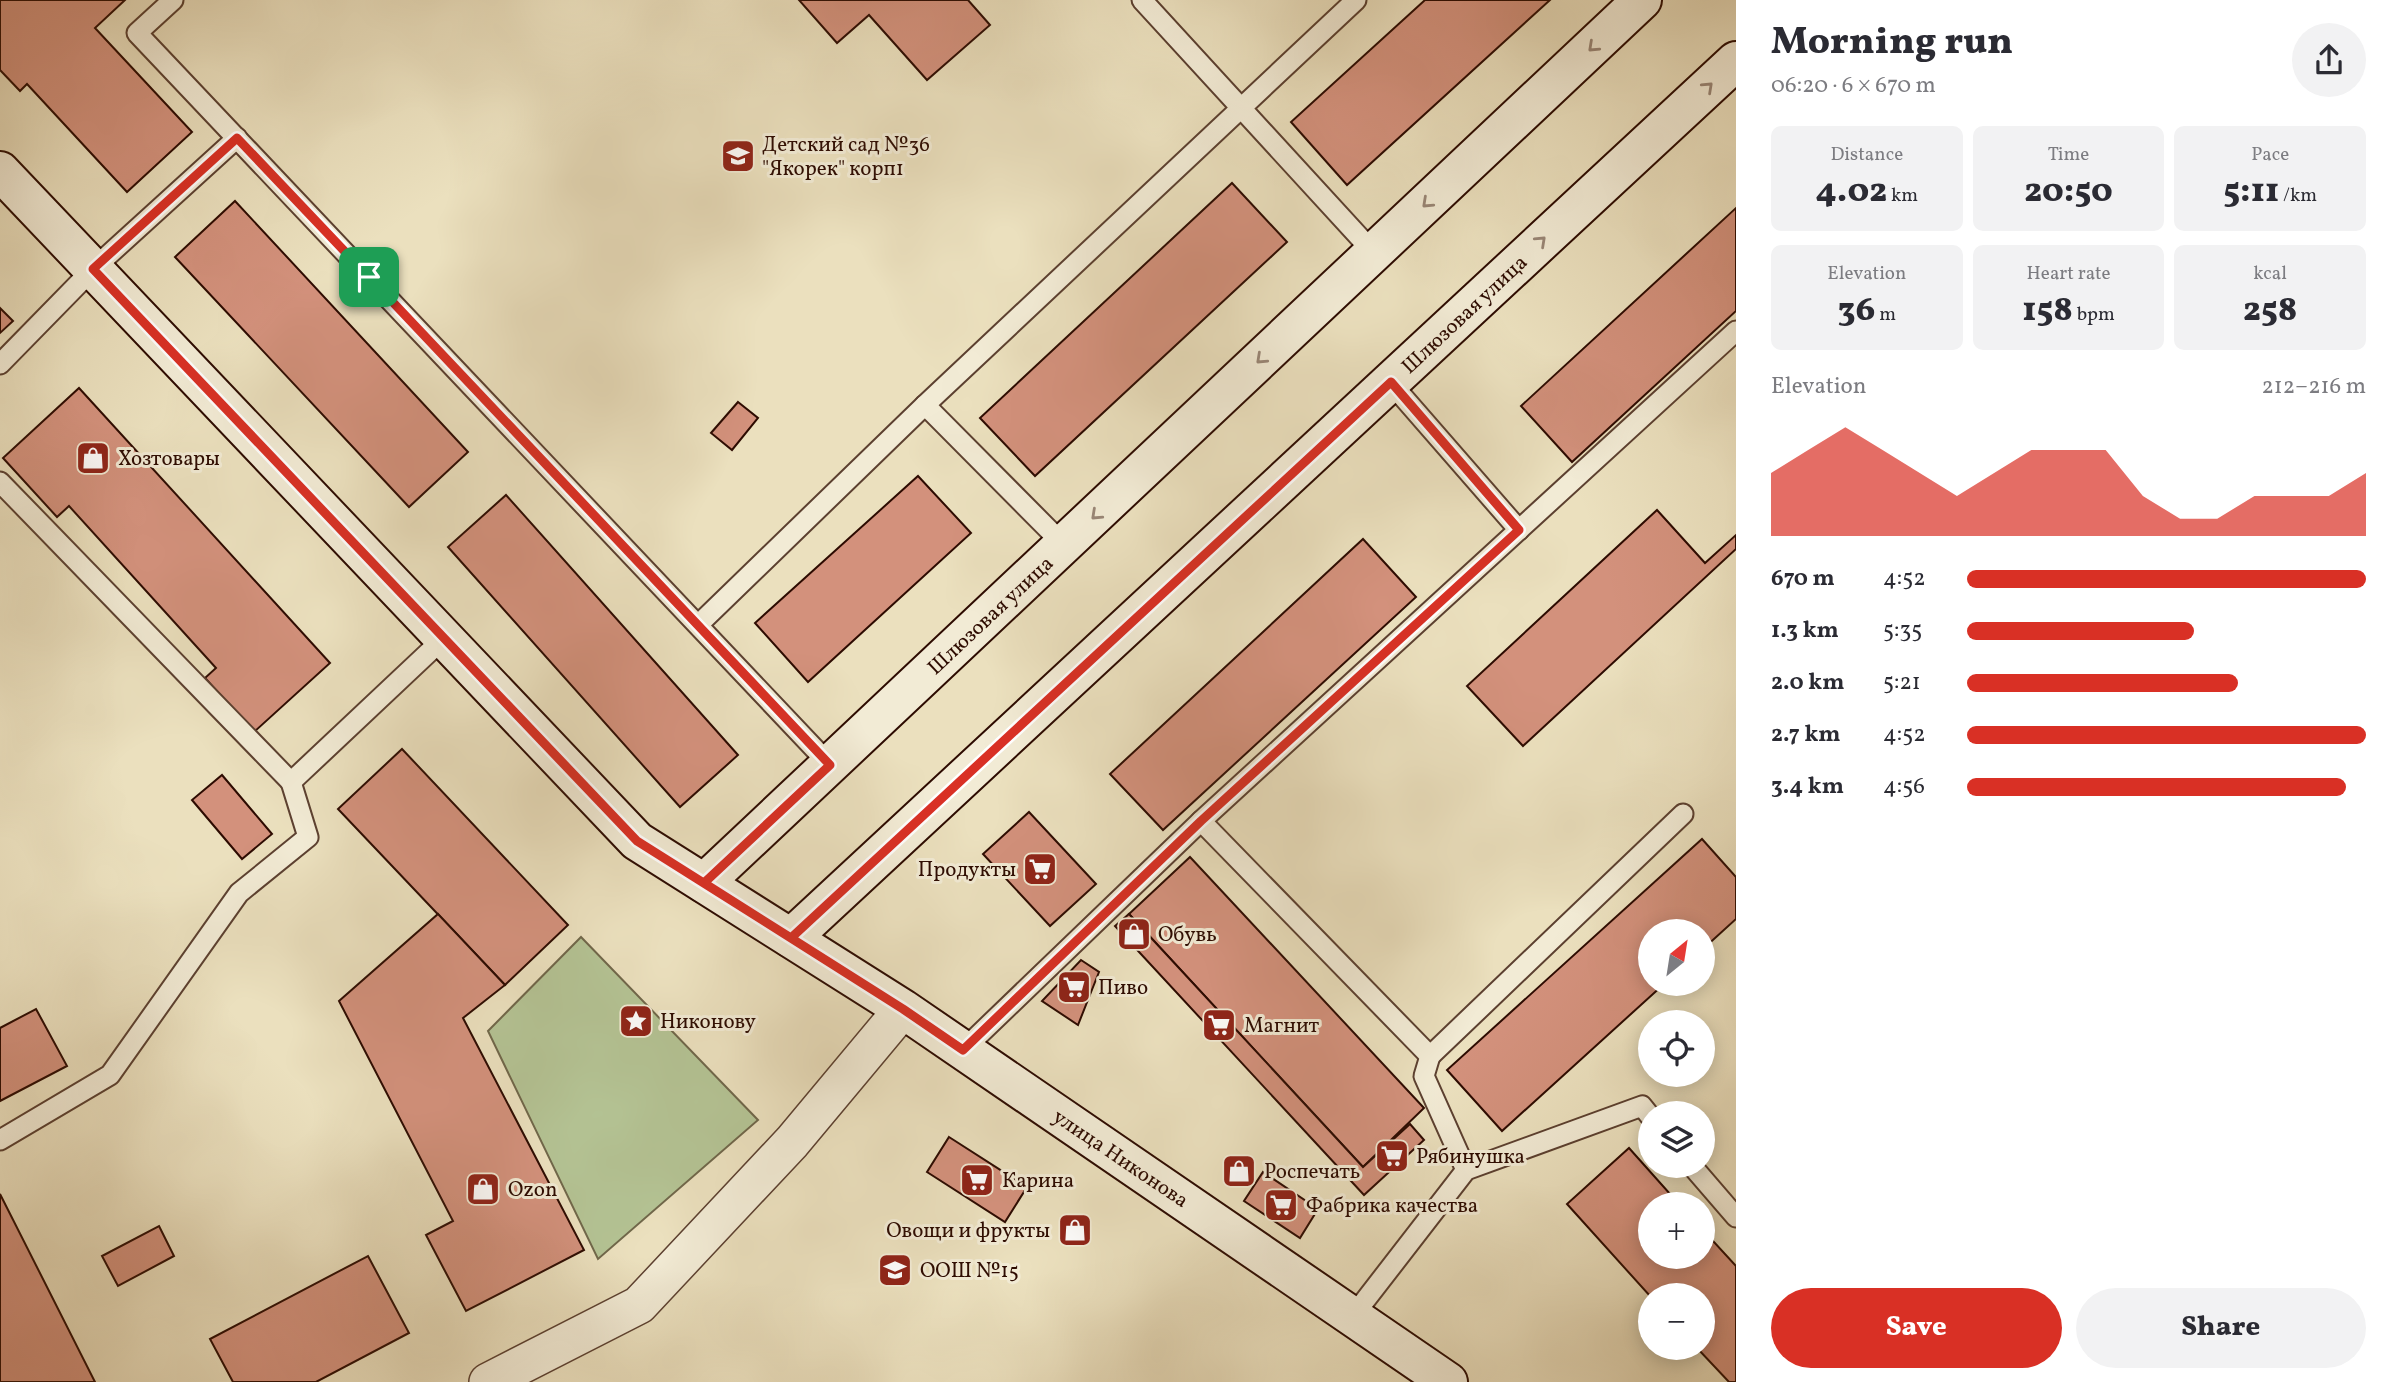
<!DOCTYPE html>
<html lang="en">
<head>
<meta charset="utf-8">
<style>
	body { margin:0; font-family:Vollkorn,serif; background:#f2f2f3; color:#2b2b33; height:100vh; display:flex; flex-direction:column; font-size:26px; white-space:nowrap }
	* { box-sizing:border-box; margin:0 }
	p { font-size:23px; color:#7c7c81 }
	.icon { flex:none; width:38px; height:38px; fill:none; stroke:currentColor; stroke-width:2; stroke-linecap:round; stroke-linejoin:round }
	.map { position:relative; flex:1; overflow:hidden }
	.sheet { display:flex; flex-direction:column; background:#fff; width:665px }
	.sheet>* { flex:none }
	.needle { width:46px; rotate:30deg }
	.buttons { position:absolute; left:1638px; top:919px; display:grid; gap:14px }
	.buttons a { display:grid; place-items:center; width:77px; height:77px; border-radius:50%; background:#fff; box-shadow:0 4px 18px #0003; font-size:35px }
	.pin { position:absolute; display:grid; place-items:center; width:60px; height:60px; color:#fff; margin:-30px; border-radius:14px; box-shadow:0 4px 10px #0006 }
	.round { display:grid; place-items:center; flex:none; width:74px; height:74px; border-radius:37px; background:#f2f2f3 }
	.headline { display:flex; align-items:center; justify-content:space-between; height:119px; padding:0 35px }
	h1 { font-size:38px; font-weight:800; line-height:52px }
	.figures { display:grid; grid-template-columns:repeat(3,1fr); gap:10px; height:119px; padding:7px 35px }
	.figures div { display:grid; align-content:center; border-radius:10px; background:#f2f2f3; text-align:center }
	.figures b { font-size:35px; font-weight:800 }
	.figures small { font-size:19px; font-weight:400 }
	.figures p { font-size:19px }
	.chart { height:196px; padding:14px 35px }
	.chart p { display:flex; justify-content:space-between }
	.chart svg { width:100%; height:126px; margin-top:7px; fill:#d93025; opacity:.7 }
	.action { display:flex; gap:14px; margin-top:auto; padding:14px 35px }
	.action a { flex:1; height:80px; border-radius:42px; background:#d93025; color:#fff; font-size:28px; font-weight:800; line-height:80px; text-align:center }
	.action a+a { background:#f2f2f3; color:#2b2b33 }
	ul { padding:0 35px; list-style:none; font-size:23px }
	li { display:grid; grid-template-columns:112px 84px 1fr; align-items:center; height:52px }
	li i { height:18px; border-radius:9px; background:#d93025 }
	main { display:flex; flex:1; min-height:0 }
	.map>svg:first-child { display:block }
	.green { fill:#b4c394; stroke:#70674a; stroke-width:2 }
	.building { fill:#d3917c; stroke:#2d0b01; stroke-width:2 }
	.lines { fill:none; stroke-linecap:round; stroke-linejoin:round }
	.lane-casing { stroke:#5c4030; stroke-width:23 }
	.street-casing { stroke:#5c4030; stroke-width:40 }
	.secondary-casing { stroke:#2d0b01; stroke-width:42 }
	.lane { stroke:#f2ebd5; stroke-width:19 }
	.street { stroke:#f2ebd5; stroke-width:37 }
	.secondary { stroke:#f2ebd5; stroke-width:38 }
	.oneway { stroke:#998676 }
	.route-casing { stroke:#fff; stroke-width:14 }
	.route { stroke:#d93025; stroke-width:9 }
	.labels { text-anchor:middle; stroke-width:6; stroke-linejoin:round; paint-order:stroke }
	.poi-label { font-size:21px; fill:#2d0b01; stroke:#f2ebd5; text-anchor:start }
	.street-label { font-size:21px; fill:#2d0b01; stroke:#f2ebd5 }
</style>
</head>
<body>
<main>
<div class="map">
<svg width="1736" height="1382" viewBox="0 0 1736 1382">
	<rect width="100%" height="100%" fill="#ebe0be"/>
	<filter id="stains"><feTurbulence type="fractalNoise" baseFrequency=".00286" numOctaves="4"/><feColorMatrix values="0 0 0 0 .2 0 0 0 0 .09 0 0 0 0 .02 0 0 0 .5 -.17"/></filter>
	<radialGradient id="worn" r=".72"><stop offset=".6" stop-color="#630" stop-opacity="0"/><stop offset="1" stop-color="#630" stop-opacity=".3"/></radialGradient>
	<path class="green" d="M581,937l177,183 -160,139 -110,-228z"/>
	<g class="building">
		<path d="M0,0h125l-30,28 97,104 -65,60 -100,-108 -7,7 -20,-21z"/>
		<path d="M799,0h169l22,25 -63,55 -58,-65 -32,28z"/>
		<path d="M1425,0h125l-203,185 -56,-63z"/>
		<path d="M1232,183l55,59 -252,234 -55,-58z"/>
		<path d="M235,201l233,251 -59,55 -234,-250z"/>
		<path d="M1736,208v103l-164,151 -51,-56z"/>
		<path d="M0,308l13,13 -13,12z"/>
		<path d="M79,388l251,275 -76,69 -49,-54 11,-10 -147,-162 -12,11 -54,-59z"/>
		<path d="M738,402l20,16 -26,32 -21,-17z"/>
		<path d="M918,476l53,57 -163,149 -53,-59z"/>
		<path d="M506,495l232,260 -58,52 -232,-260z"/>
		<path d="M1657,510l48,53 31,-28v14l-213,197 -56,-60z"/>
		<path d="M1363,539l53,58 -253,233 -53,-56z"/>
		<path d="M402,749l166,176 -63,60 -167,-176z"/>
		<path d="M222,775l50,59 -30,25 -50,-59z"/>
		<path d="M1029,812l67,72 -46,42 -67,-72z"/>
		<path d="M1702,839l34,38v42l-33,30v-18h-53v53h14l-162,147 -55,-61z"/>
		<path d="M1190,857l234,251 -61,59 -234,-253z"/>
		<path d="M438,914l67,71 -42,33 121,232 -118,61 -40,-76 27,-14 -114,-220z"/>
		<path d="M1129,914l234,253 47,-43 14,16 -60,55 -249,-269z"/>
		<path d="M1081,960l18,12 -21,53 -36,-24z"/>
		<path d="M36,1009l31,57 -67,35v-73z"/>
		<path d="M949,1137l78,50 -22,35 -78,-50z"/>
		<path d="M1629,1148l50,56h-29v52h53v-26l33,36v116h-7l-32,-34h6v-53l-53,1 -83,-92z"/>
		<path d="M1263,1172l55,37 -18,29 -56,-37z"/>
		<path d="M0,1194l95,188h-95z"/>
		<path d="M159,1226l15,30 -56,30 -16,-30z"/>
		<path d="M368,1256l41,77 -93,49h-83l-23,-43z"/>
	</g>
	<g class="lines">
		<g class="lane-casing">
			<g id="lane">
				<path d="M173,0l-36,33 693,732"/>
				<path d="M1142,0l232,253"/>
				<path d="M0,364l93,-95 144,-131"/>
				<path d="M1390,382l129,148"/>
				<path d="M925,405l139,140"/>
				<path d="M0,482l291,300 153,-144"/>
				<path d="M698,625l227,-220 431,-405"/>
				<path d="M1683,814l-253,242 -229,-235 535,-490"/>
				<path d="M963,1050l238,-229"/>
				<path d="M1430,1056l-6,20 42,94"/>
				<path d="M0,1140l110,-65 129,-182 69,-56 -17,-55"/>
				<path d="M1692,1166l44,51"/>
				<path d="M1353,1316l113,-146 176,-64 8,10"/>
			</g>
		</g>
		<g class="street-casing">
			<path id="street" d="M488,1382l151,-77 153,-163 111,-133"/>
		</g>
		<g class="secondary-casing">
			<g id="secondary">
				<path d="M0,171l637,670 266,168 545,373"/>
				<path d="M704,883l938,-883"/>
				<path d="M791,938l945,-877"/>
			</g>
		</g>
		<use href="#lane" class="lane"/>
		<use href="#street" class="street"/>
		<use href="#secondary" class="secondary"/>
	</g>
	<defs><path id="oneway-chevron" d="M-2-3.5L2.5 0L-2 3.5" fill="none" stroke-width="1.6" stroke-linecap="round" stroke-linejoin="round" transform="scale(1.75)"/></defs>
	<g class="oneway">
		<use href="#oneway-chevron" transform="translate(1593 47) rotate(137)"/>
		<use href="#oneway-chevron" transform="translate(1708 87) rotate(-43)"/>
		<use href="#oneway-chevron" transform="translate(1427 203) rotate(137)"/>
		<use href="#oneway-chevron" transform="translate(1541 241) rotate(-43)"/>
		<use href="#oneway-chevron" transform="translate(1261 359) rotate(137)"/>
		<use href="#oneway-chevron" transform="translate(1096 515) rotate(137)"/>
	</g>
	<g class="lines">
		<g class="route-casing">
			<path id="route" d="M369,277l461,488 -126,118 199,126 60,41 238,-229 318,-291 -128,-148 -600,556 -154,-97 -544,-572 144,-131 132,139"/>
		</g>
		<use href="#route" class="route"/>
	</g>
	<defs>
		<g id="school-square" transform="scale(1.75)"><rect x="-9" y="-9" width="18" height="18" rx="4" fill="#8f2418" stroke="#f2ebd5"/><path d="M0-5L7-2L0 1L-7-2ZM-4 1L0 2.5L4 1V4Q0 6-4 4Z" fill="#fff"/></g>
		<g id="shop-square" transform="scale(1.75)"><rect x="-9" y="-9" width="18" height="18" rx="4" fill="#8f2418" stroke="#f2ebd5"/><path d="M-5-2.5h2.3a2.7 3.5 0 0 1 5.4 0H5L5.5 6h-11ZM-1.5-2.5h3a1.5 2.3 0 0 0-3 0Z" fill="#fff"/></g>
		<g id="supermarket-square" transform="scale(1.75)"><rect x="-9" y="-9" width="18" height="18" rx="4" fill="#8f2418" stroke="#f2ebd5"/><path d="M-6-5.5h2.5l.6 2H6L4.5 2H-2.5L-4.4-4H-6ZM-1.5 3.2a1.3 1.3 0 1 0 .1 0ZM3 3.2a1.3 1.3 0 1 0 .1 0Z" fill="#fff"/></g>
		<g id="sight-square" transform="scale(1.75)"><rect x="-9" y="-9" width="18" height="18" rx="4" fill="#8f2418" stroke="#f2ebd5"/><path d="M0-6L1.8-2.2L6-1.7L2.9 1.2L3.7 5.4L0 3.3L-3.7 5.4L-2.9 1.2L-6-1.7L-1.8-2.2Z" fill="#fff"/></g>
	</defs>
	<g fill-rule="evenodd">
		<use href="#school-square" x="738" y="156"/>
		<use href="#shop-square" x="93" y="458"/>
		<use href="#supermarket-square" x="1040" y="869"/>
		<use href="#shop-square" x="1134" y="934"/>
		<use href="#supermarket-square" x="1074" y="987"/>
		<use href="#sight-square" x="636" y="1021"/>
		<use href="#supermarket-square" x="1219" y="1025"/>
		<use href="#supermarket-square" x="1392" y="1156"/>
		<use href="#shop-square" x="1239" y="1171"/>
		<use href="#supermarket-square" x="977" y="1180"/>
		<use href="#shop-square" x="483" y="1189"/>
		<use href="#supermarket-square" x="1281" y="1205"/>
		<use href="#shop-square" x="1075" y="1230"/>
		<use href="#school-square" x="895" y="1270"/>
	</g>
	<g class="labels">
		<g class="poi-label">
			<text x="762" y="151">Детский сад №36<tspan x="762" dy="24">"Якорек" корп1</tspan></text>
			<text x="118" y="465">Хозтовары</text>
			<text x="1016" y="876" text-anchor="end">Продукты</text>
			<text x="1158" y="941">Обувь</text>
			<text x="1098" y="994">Пиво</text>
			<text x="660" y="1028">Никонову</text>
			<text x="1244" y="1032">Магнит</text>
			<text x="1416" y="1163">Рябинушка</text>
			<text x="1264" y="1178">Роспечать</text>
			<text x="1002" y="1187">Карина</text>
			<text x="508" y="1196">Ozon</text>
			<text x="1306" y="1212">Фабрика качества</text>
			<text x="1050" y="1237" text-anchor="end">Овощи и фрукты</text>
			<text x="920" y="1277">ООШ №15</text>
		</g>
		<g class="street-label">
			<text transform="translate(1464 314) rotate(-43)" y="7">Шлюзовая улица</text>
			<text transform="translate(990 615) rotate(-43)" y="7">Шлюзовая улица</text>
			<text transform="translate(1121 1158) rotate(34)" y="7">улица Никонова</text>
		</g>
	</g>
	<rect width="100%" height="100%" filter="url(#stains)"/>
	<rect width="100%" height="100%" fill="url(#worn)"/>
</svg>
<div class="buttons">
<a><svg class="needle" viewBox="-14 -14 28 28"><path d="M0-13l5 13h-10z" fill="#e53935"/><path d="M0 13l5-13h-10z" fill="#7c7c81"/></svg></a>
<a><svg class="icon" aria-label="locate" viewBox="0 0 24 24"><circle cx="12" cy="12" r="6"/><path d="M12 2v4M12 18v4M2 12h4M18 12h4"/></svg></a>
<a><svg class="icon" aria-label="layers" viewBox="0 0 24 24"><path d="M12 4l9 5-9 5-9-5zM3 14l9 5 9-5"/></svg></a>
<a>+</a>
<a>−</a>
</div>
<div class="pin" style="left:369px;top:277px;background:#1e9e55"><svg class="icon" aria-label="arrive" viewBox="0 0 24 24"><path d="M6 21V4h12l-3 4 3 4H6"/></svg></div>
</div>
<section class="sheet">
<div class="headline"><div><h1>Morning run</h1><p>06:20 · 6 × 670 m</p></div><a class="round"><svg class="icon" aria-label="share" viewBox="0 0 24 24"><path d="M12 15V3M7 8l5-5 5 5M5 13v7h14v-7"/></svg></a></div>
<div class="figures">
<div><p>Distance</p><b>4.02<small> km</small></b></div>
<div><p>Time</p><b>20:50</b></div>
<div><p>Pace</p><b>5:11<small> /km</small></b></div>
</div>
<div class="figures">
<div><p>Elevation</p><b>36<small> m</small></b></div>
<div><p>Heart rate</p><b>158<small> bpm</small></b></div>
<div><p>kcal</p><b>258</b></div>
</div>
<div class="chart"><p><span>Elevation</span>212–216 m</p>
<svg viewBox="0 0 160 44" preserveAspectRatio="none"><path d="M0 44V22L10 14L20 6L30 14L40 22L50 30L60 22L70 14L80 14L90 14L100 30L110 38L120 38L130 30L140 30L150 30L160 22V44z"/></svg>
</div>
<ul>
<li><b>670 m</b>4:52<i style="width:100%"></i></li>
<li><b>1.3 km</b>5:35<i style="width:57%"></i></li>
<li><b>2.0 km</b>5:21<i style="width:68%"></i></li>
<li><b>2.7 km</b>4:52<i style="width:100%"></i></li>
<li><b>3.4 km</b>4:56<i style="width:95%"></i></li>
</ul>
<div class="action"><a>Save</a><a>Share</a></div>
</section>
</main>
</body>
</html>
